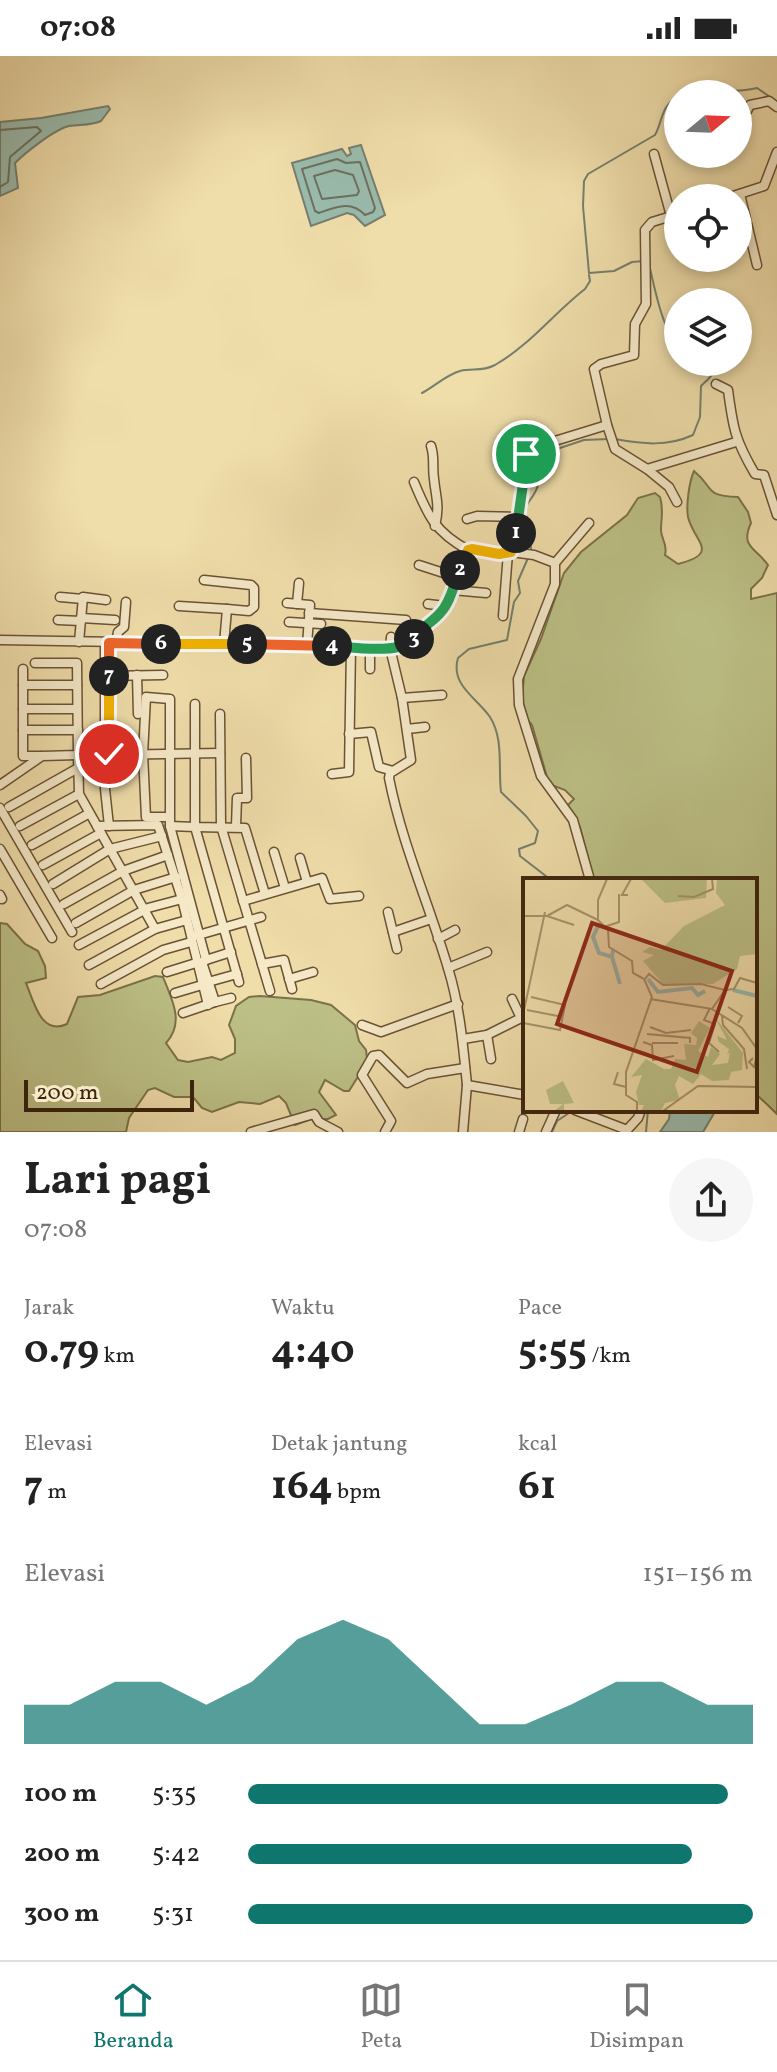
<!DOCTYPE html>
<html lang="id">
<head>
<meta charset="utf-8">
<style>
	body { margin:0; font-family:Vollkorn,serif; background:#f6f6f6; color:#222; height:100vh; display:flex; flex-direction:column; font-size:30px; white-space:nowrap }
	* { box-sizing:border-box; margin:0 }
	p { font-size:26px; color:#767676 }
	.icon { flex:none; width:44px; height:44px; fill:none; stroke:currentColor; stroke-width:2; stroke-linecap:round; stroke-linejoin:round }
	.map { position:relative; height:1076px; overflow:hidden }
	.panel { display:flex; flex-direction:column; background:#fff; flex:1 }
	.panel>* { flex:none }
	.needle { width:52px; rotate:71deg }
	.fabs { position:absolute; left:664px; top:24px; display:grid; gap:16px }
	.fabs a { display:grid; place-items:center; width:88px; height:88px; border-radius:50%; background:#fff; box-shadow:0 4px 12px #0003; font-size:40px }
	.scale { position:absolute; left:24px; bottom:20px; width:170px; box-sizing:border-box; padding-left:8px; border:4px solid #3d240d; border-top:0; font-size:22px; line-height:28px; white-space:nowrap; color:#3d240d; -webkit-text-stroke:6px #f5e9c8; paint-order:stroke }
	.pin { position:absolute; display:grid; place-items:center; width:68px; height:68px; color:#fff; margin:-34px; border:4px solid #fff; border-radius:50%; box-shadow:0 2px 8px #0007 }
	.km { position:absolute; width:40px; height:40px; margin:-20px; border-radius:50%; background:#222; color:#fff; font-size:22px; line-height:40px; text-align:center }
	.round { display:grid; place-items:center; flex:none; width:84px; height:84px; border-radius:42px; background:#f6f6f6 }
	.summary { display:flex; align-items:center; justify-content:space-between; height:136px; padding:0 24px }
	h1 { font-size:44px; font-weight:700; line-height:60px }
	.metrics { display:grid; grid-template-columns:repeat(3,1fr); gap:12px; height:136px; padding:8px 24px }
	.metrics div { display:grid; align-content:center }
	.metrics b { font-size:40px; font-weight:700 }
	.metrics small { font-size:22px; font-weight:400 }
	.metrics p { font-size:22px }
	.chart { height:224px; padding:16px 24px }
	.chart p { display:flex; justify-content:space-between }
	.chart svg { width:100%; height:144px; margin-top:8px; fill:#0f766e; opacity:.7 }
	ul { padding:0 24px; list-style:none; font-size:26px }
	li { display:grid; grid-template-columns:128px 96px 1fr; align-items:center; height:60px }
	li i { height:20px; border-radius:10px; background:#0f766e }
	.status { display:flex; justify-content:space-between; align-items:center; height:56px; padding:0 40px; background:#fff; direction:ltr }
	.status svg { height:22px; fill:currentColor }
	.dock { display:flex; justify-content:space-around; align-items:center; height:112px; border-top:2px solid #e0e0e0; background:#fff; font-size:22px; color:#767676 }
	.dock a { display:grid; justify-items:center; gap:4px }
	.dock .current { color:#0f766e }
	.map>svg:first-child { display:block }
	.green { fill:#bcc086; stroke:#7c724a; stroke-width:2 }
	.water { fill:#9abbad; stroke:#757f6d; stroke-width:2 }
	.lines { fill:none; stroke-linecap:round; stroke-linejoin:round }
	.shore { stroke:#6c705d; stroke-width:2 }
	.stream { stroke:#757f6d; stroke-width:2 }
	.minor-casing { stroke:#6a5234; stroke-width:11 }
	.minor { stroke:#f5e9c8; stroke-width:8 }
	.split-1-casing { stroke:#fff; stroke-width:16 }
	.split-2-casing { stroke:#fff; stroke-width:16 }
	.split-3-casing { stroke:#fff; stroke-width:16 }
	.split-4-casing { stroke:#fff; stroke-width:16 }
	.split-5-casing { stroke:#fff; stroke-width:16 }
	.split-6-casing { stroke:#fff; stroke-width:16 }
	.split-7-casing { stroke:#fff; stroke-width:16 }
	.split-8-casing { stroke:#fff; stroke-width:16 }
	.split-1 { stroke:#22a559; stroke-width:10 }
	.split-2 { stroke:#f5b400; stroke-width:10 }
	.split-3 { stroke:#22a559; stroke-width:10 }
	.split-4 { stroke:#22a559; stroke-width:10 }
	.split-5 { stroke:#f0652b; stroke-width:10 }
	.split-6 { stroke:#f5b400; stroke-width:10 }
	.split-7 { stroke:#f0652b; stroke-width:10 }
	.split-8 { stroke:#f5b400; stroke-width:10 }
	.inset-river { fill:none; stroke:#9abbad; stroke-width:4 }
	.inset-road { fill:none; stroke:#a8936b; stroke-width:2 }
	.view { fill:#8f2418; fill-opacity:0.15; stroke:#8f2418; stroke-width:4 }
	.inset-edge { fill:none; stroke:#3d240d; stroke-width:4 }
</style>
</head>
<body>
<div class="status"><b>07:08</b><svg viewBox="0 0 49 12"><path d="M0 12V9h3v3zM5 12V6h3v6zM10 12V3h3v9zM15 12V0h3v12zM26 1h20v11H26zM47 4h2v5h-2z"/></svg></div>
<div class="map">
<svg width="777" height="1076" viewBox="0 0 777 1076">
	<rect width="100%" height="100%" fill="#efddaa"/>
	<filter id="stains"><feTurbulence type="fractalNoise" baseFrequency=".0025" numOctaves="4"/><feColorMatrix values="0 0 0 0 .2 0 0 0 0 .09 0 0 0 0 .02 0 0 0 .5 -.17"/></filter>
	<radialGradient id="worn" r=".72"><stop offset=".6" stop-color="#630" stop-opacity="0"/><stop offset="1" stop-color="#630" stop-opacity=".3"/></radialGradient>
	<g class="green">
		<path d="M694,415c21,17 9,25 44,26l10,15 3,11c-11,24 4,24 17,42l-6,13 -11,11v10l26,-6v521l-22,-21v-213h-161l-14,-53 -12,-22 6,-6 -9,-9 -16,-6 -17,-59 -4,-5 -6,-21 2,-23 17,-37 23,-66 17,-21 46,-37 11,-17 17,-5 5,4c4,13 1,21 1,33 0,10 7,13 4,25l13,9c43,-11 16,-22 10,-47 -2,-11 1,-35 6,-46z"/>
		<path d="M0,867l7,1 18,20 13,7 7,15 1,12 -20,5c8,19 15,53 41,41l11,-27 22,-2 55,-19 8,1c9,23 22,45 3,66l12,17 10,2 24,-5 9,3 14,-7v-14l-6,-14 7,-19 13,-9 11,-1 51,4 20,5 24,20 4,16 7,9 1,8 -3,9 -15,24h-5l-19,-11 -6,12 17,23 -8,4h-17l-16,6 -9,-22 -7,-7 -19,8 -21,-2 -27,10 -10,-4 -9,-11h-19l-19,-9 -7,2 -19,28 -3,14h-126z"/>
	</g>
	<g class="water">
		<path d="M108,50l2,3 -9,12c-11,5 -21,3 -32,5 -14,3 -44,27 -54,37l3,25 -18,8v-74l41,-4z"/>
		<path d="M361,89l24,70 -20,11 -11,-11 -7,-2 -36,13 -19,-63 50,-14 5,7 4,-2 -2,-6z"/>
		<path d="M670,1054h46l-13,22h-43l9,-13z"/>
	</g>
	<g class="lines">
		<g class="shore">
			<path d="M0,74l37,-3 4,4 -31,26 -2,25 -8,5"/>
			<path d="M337,103l9,4 14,-1 15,46 -2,4 -8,3c-14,-15 -29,-8 -46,-2l-4,-2 -13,-42z"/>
			<path d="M335,114l18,5 6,16 -2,4 -35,4 -8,-23z"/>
		</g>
		<g class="stream">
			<path d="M690,38c23,-6 45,0 67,-6l19,13"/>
			<path d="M644,205l-12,1 -18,9 -25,2 -6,-67 1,-25 4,-7 67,-39c8,-14 6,-31 23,-37"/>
			<path d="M649,208c5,21 13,66 29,80"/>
			<path d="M422,337c13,-7 24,-18 38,-22 13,-3 22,1 35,-6 35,-20 59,-52 90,-76l5,-8 -1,-6"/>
			<path d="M615,383c28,5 52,8 78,-4l7,-18 1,-31c7,-7 16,-12 12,-24"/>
			<path d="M531,496c1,-15 -6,-18 -8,-31 -2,-15 12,-23 15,-36 3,-13 -10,-22 8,-36l8,1 30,-10 25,-1"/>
			<path d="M528,502l-10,23 2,12 -6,9 -7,38 -38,9 -11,9c-8,27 19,40 32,59 14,22 8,51 11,75l25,24 12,15 -3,12 -16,6 1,7 31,24"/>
			<path d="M552,1076l5,-11 15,-10"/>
			<path d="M646,1076l2,-22"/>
		</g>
		<g class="minor-casing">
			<g id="minor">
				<path d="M747,55l3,-6 19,-4 8,6"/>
				<path d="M654,98l17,62"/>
				<path d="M740,138l17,71"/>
				<path d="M727,142l37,-12 13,-34"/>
				<path d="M716,328l12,6c5,38 7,50 27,84l9,1 13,40"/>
				<path d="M607,369l8,24 32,20 22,18 8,15"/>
				<path d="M431,390c4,12 1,21 3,33 2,20 6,26 1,47"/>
				<path d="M500,403l30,-5"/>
				<path d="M647,413l89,-27"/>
				<path d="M414,426c14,34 21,50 54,68"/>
				<path d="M467,463l10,-3 40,1"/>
				<path d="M511,496l23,3 21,8v21l-37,95 1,26 22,71 32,44 17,60"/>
				<path d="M555,507l34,-40"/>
				<path d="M419,509l37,12"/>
				<path d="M204,524l47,5 3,3v19l-5,4 -22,-2"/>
				<path d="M452,534l34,3"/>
				<path d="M60,541l23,2"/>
				<path d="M287,547l23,2 -3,40"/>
				<path d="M297,548l2,-21"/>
				<path d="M428,548l17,2"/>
				<path d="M179,550l48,3 -3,35"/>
				<path d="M309,557l97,7"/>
				<path d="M503,560l5,-63"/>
				<path d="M81,562l34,2"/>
				<path d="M58,564l23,1"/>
				<path d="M289,566l32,2"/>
				<path d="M391,581l-1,11 12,50 9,62 -21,13 -1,5c13,66 40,126 59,190 12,39 15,77 19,117l58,10"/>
				<path d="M0,584l307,5 83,3 19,-3 14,-20 18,-12 4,-7 23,-56 8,-2 29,6 9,-6 10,-71 6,-23 15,-10 62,-19 -13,-56 7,-5 33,-9 1,-31 11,-20 -1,-74 7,-8 26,-8"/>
				<path d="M79,586l4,-45 23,3"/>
				<path d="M105,587v146l4,37"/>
				<path d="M116,587l2,-11 6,-5 2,-25"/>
				<path d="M23,613v87h18"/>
				<path d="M370,613v-22"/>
				<path d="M137,619l1,39"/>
				<path d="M105,620l58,-1"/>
				<path d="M23,629h54"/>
				<path d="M402,642l40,-3"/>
				<path d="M195,648v123l50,1 20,66"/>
				<path d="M23,653h54"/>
				<path d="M220,658l1,112 49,165"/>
				<path d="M407,673l18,-2"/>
				<path d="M23,674h55"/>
				<path d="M349,678l22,-2 8,35 14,4"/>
				<path d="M105,699h-27l1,39 76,135"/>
				<path d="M109,699l111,-2"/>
				<path d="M332,718l17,-2 2,-125"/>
				<path d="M0,729l42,-29 36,-1 -1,-92h-42"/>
				<path d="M9,751l69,-39"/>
				<path d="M0,752l72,124"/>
				<path d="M170,761h-24l-3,-63 3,-57 24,2v127l36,134 -4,2 13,40 -32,11"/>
				<path d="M20,770l59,-32"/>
				<path d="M97,770l61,-1 24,74 26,106"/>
				<path d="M170,770l25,1 44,155"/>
				<path d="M236,770l1,-28h10l-1,-40"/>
				<path d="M32,789l56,-31"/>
				<path d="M0,793l52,89"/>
				<path d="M274,796l11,36"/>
				<path d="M300,802l7,24"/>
				<path d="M43,809l58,-32"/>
				<path d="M53,828l57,-35 52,-13"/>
				<path d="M0,839l2,4"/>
				<path d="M243,845l79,-23 8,21 29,-3"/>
				<path d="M64,848l59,-33 45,-16"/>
				<path d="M388,856l9,37"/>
				<path d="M76,867l58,-33 42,-13"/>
				<path d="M393,876l38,-13"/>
				<path d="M195,880l66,-19"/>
				<path d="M438,883l17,-9"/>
				<path d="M79,889l69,-37 34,-9"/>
				<path d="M206,904l25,-8"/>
				<path d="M262,908l22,-4 8,29"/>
				<path d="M89,909l66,-36 32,-9"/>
				<path d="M448,912l39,-16"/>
				<path d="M167,916l29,-9"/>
				<path d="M289,923l24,-7"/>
				<path d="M208,926l29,-8"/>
				<path d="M101,928l62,-34 28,-8"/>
				<path d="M175,937l27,-8"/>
				<path d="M512,943l9,19"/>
				<path d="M215,946l16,-4"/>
				<path d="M362,969l19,7 77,-28"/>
				<path d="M487,979l4,24"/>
				<path d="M463,983l24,-4 38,-19"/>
				<path d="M575,1054l52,20 11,-12 3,-8"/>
				<path d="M251,1076l63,-18 5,8 19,10"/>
				<path d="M385,1076l6,-11 -29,-46 11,-19 6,-1 28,28 20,-9 38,-6"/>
				<path d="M463,1076l4,-47"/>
				<path d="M519,1076l4,-13"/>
				<path d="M546,1076l10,-22"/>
			</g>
		</g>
		<use href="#minor" class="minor"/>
	</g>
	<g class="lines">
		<g class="split-1-casing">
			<path id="split-1" d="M516,477l8,-56 6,-23h-4"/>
		</g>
		<g class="split-2-casing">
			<path id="split-2" d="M460,514l8,-20 4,-1 27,5 12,-2 5,-19"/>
		</g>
		<g class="split-3-casing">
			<path id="split-3" d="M414,583c9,-14 18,-16 27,-27 10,-11 13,-29 19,-42"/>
		</g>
		<g class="split-4-casing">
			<path id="split-4" d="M332,590c19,1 69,9 82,-7"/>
		</g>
		<g class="split-5-casing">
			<path id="split-5" d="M247,588l85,2"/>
		</g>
		<g class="split-6-casing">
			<path id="split-6" d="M161,588h86"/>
		</g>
		<g class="split-7-casing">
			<path id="split-7" d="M109,620v-33l52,1"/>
		</g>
		<g class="split-8-casing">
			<path id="split-8" d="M109,620v78"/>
		</g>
		<use href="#split-1" class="split-1"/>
		<use href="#split-2" class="split-2"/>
		<use href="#split-3" class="split-3"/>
		<use href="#split-4" class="split-4"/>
		<use href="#split-5" class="split-5"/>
		<use href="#split-6" class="split-6"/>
		<use href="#split-7" class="split-7"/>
		<use href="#split-8" class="split-8"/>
	</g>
	<g transform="translate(523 822)">
		<rect width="234" height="234" fill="#efddaa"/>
		<path d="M118,1h66l-1,19 -41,5zM194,1h40v75l-17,2 -3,13 -24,15h-50l-20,-23 11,-6 -12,-3 8,-5 11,3 23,-24 41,-21 -9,-12zM191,138l29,37 -1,17 -11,2 -2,8 -17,1 -11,-7 -8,10 -14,-8 -4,9 5,15 -15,3 -4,8h-20l3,-6h-5l-3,-13 6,-17 -11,2 15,-18 18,10h7l4,-10 11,1 -2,-16 12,1 1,-7 -6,-5 8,-12 11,7 -12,23 10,6 3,-10 9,7 -8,11 16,-2 2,-11 -3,3 2,-6 -10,-7 -2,-6 10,4zM40,203l11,22 -10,1v7h-10l9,-7h-13l-4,-14z" fill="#bcc086"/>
		<path class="inset-river" d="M76,46l-6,13 6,16 13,4 1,-7M89,79l8,27M125,101l10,13 34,-4 6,7 7,-4M210,112l24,6"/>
		<path class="inset-road" d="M84,1l-9,21v20l10,10 1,17 23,14 1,12 11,6 8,18 -26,75v23l11,7v9M105,17h-6l9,-16M155,18l16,1 19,-8 -1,-10M0,38h24l27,9M24,38l20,-11 31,15M81,49l15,-5v-28M122,101l4,-5 14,11 38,-1 24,6 -13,19 -62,-10M202,112l9,-1 6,-11 17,5M205,129l14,9 -4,7M187,130l-6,12 11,4 -6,19 10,9M189,131l30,19 15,21M4,132l36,7M0,137l22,-103M199,138l1,9 21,24 3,20M0,145l37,7 5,-25 -34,-8M127,149l16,6 25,-3M124,156l43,4v5M120,164l9,3 1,15 21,-4M129,165h26M230,180l-4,4 5,5 3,-12M95,194l-4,12 12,3M140,233l35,-25 59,1"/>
		<path class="view" d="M69,45l140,48 -35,101 -140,-48z"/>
		<rect width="234" height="234" class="inset-edge"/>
	</g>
	<rect width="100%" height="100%" filter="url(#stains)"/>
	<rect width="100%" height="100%" fill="url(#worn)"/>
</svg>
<div class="fabs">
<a><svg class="needle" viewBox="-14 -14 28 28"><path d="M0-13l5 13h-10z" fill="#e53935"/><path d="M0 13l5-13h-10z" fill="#767676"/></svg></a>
<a><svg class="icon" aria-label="locate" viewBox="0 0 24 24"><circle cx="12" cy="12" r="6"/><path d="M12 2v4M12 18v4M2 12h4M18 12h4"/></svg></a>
<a><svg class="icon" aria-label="layers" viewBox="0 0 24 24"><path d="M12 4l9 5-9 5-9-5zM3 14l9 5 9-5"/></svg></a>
</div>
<div class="scale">200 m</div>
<div class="pin" style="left:526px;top:398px;background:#1e9e55"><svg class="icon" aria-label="arrive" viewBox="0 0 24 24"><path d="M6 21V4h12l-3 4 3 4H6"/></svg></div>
<div class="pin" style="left:109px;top:698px;background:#d93025"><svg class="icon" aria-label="check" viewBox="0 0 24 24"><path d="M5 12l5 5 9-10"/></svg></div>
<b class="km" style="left:516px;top:477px">1</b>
<b class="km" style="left:460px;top:514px">2</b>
<b class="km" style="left:414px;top:583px">3</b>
<b class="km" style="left:332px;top:590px">4</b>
<b class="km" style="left:247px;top:588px">5</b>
<b class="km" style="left:161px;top:588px">6</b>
<b class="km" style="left:109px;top:620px">7</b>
</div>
<section class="panel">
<div class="summary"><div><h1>Lari pagi</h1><p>07:08</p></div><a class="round"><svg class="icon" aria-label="share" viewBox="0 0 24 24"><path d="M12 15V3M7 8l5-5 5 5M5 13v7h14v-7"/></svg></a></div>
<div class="metrics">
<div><p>Jarak</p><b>0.79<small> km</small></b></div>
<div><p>Waktu</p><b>4:40</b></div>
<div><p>Pace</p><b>5:55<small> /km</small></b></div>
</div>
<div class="metrics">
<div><p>Elevasi</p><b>7<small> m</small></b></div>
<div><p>Detak jantung</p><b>164<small> bpm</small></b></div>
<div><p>kcal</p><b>61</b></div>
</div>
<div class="chart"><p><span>Elevasi</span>151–156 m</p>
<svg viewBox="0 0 160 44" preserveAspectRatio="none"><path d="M0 44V32L10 32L20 25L30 25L40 32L50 25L60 12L70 6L80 12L90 25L100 38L110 38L120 32L130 25L140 25L150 32L160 32V44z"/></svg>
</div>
<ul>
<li><b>100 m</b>5:35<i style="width:95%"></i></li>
<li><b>200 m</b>5:42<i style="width:88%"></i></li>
<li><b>300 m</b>5:31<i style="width:100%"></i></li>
</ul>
</section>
<nav class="dock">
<a class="current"><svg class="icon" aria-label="home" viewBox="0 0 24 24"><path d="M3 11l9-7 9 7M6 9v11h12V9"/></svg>Beranda</a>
<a><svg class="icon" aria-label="map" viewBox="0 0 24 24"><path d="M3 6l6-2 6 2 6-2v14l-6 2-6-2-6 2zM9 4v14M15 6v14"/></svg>Peta</a>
<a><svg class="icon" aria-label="saved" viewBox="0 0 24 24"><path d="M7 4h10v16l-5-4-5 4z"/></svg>Disimpan</a>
</nav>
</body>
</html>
